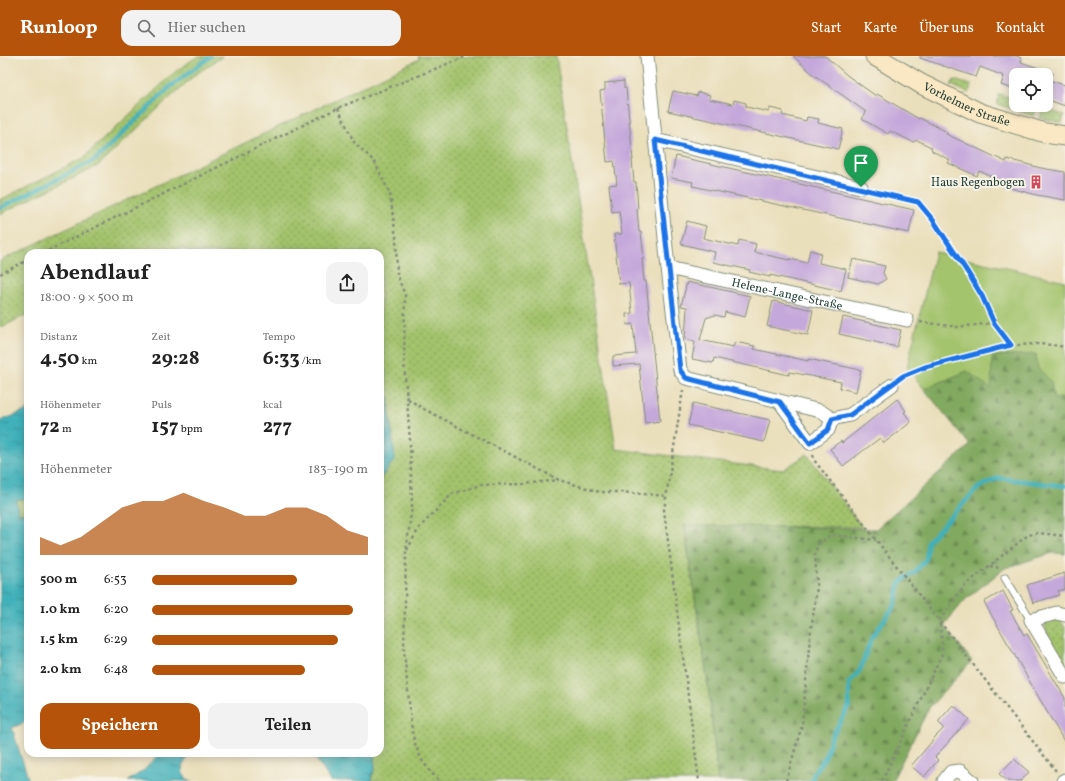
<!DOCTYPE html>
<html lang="de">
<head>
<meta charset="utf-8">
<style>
	body { margin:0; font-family:Vollkorn,serif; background:#f2f2f2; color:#222; height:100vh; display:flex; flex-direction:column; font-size:15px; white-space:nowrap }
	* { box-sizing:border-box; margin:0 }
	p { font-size:13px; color:#767676 }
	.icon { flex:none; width:22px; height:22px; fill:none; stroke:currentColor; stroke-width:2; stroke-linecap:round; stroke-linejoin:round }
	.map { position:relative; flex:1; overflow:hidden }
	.details { position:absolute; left:24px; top:193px; width:360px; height:508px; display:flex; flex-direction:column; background:#fff; border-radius:12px; box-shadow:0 2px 10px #0003 }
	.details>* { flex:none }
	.fabs { position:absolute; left:1009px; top:12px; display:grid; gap:8px }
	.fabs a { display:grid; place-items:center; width:44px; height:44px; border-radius:8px; background:#fff; box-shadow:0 2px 10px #0003; font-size:20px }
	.pin { position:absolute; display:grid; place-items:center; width:34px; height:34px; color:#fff; margin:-41px -17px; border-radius:50% 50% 50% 0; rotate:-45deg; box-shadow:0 0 4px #0007 }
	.pin .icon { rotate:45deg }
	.round { display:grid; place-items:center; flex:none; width:42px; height:42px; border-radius:12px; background:#f2f2f2 }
	.overview { display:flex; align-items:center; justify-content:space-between; height:68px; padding:0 16px }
	h1 { font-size:22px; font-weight:700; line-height:30px }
	.stats { display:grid; grid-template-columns:repeat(3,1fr); gap:6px; height:68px; padding:4px 16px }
	.stats div { display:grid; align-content:center }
	.stats b { font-size:20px; font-weight:700 }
	.stats small { font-size:11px; font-weight:400 }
	.stats p { font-size:11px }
	.chart { height:112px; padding:8px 16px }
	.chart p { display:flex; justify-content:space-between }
	.chart svg { width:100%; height:72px; margin-top:4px; fill:#b45309; opacity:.7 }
	.button { display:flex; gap:8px; margin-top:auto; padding:8px 16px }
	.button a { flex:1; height:46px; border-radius:12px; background:#b45309; color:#fff; font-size:16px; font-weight:700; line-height:46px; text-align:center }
	.button a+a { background:#f2f2f2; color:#222 }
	ul { padding:0 16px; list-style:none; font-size:13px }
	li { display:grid; grid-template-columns:64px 48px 1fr; align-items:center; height:30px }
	li i { height:10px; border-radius:5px; background:#b45309 }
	header { display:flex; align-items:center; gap:24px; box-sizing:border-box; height:56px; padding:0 20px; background:#b45309; color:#fff }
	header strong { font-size:19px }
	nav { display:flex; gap:22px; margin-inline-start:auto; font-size:14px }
	.search { width:280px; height:36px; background:#f2f2f2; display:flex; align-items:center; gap:10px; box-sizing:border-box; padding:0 14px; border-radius:12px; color:#767676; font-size:15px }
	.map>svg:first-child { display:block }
	.grass { fill:url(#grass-dots); stroke:#618050 }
	.forest { fill:url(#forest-firs); stroke:#50734a }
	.green { fill:#a3c36c; stroke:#618050 }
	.water { fill:url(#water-ripples); stroke:#307777 }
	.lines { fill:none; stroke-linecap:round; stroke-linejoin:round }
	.stream { stroke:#41b1ba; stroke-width:4.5 }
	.building { fill:#c5a8db }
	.lane-casing { stroke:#848e78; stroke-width:9 }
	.street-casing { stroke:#848e78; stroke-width:15 }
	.secondary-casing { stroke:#848e78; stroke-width:21 }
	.path { stroke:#848e78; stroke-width:2.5; stroke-dasharray:3 3; stroke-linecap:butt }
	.lane { stroke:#fff; stroke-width:7 }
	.street { stroke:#fff; stroke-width:13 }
	.secondary { stroke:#fae7c3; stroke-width:19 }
	.route-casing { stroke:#fff; stroke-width:8 }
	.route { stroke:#1a73e8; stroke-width:5 }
	.labels { text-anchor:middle; stroke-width:4; stroke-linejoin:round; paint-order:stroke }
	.street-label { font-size:12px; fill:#1f3d34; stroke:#f7f3e8 }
	.poi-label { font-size:12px; fill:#1f3d34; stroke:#f7f3e8; text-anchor:end }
</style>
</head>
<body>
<header>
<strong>Runloop</strong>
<div class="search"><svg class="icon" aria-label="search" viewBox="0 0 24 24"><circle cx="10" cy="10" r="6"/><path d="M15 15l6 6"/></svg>Hier suchen</div>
<nav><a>Start</a><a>Karte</a><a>Über uns</a><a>Kontakt</a></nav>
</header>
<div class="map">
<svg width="1065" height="725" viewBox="0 0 1065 725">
	<defs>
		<pattern id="grass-dots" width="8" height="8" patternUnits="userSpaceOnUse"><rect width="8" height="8" fill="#a3c36c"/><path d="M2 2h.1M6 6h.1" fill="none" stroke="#84a05a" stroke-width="1.8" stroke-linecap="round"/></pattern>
		<pattern id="forest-firs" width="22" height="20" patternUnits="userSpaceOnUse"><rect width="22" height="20" fill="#82a960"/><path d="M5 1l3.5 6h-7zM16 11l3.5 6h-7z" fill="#6a8b50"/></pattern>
		<pattern id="water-ripples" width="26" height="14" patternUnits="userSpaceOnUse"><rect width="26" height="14" fill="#41b1ba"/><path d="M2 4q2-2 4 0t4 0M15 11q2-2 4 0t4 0" fill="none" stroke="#369198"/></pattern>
	</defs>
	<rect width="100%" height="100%" fill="#f7f3e8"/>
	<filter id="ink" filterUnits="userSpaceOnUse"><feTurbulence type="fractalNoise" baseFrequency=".025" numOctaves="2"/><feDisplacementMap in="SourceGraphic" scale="8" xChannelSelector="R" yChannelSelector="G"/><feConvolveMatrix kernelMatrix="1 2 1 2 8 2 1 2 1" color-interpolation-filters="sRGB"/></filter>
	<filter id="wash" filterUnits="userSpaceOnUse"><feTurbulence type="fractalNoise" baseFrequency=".012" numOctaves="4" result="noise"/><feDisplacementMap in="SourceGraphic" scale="16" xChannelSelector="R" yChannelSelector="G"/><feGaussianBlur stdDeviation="0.9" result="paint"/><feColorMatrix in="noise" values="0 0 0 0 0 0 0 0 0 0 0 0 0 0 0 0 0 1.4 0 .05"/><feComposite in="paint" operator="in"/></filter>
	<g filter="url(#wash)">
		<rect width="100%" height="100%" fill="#eadfbb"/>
		<g class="grass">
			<path d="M198,0h25l-28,19 -31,28 -66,63 -98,48v-14l83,-42 93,-87z"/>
			<path d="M418,0h138l60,393 167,21 24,-16 55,73 -178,-1 24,158 10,97h-346v-6l3,-5 -1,-17h6v-273l3,-5 12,-16 -15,-128v-78h-190l-7,-5 -13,5h-142v61l-28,14v-67l419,-202z"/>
			<path d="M954,24l17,5 -2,8 -18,-8z"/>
			<path d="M999,38l17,5v6l21,1 -3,10 -37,-12z"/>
			<path d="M1044,53l20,6 -2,8 -22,-5z"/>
			<path d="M28,442v16l-10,-1 -2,-13z"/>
			<path d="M1059,563l6,8v38l-17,-30 -3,-10 3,-4z"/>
		</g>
		<path class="forest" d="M1036,298l2,14 13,13 3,18 11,-2v157l-12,-1 -48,15 -39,31 -22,26 28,36 -43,47 -37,73h-174l-10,-97 -24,-159 192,4 94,-84 -46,-56 43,-18 25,-15z"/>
		<path class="green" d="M935,196l130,29v116l-11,2 -3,-18 -13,-13 -2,-14 -44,2 -1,33 -24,-18 -43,18 -17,-22z"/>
		<g class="water">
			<path d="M380,275l15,128 -12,16 -3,5z"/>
			<path d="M28,354v88l-12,2 2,13 10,1v207l-16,7 17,53h-29v-360z"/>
			<path d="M158,697h33l-9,13 1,8 4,5 6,2h-65l16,-11 14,-15z"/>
			<path d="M312,697h62l1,17 -3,5v6h-41z"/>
		</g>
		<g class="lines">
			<g class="stream">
				<path d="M0,152l95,-48 75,-73 41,-31"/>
				<path d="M811,725l4,-10 10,-14 6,-19 18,-32v-23l11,-13 12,-33 23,-32 5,-23 15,-10 11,-13 2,-18 50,-53 20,-10 67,8"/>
			</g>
		</g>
		<g id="blocks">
			<g class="building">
				<path d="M793,0h32l23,20 28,20 1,-2 42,25 1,-1 27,14 -1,2 60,28 1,-3 34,9 24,4v28l-28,-5 -31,-8 1,-4 -28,-12 -2,5 -29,-13 2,-3 -18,-9 -1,-4 -14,-7 -4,2 -23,-11 -2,3 -26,-15 4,-7 -52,-37z"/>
				<path d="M920,0h96l6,2 -1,4 32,11v2h-37v15l-15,-5 3,-9 -24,-9 -4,10 -56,-19z"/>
				<path d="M624,25v7h2l7,72h-1l2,22h2l2,27h-1l2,23h2l3,27h-2l2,22h2l14,140 -15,2 -6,-59 -26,2v-10l23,-2 -3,-30 -6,1 -1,-11 6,-1 -3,-30 -10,1 -5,-50h8l-3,-23 -7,1 -3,-27 8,-1 -3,-23 -7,1 -7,-71 5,-1v-7z"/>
				<path d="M1051,25l14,4v21l-19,-7z"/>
				<path d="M673,35l24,5 1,-4 12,3 -1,4 24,5 1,-4 12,3v4l23,5 1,-4 13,3 -1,4 24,6 1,-4 12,2 -1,4 25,6 -5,20 -170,-38z"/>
				<path d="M676,100l238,54 -5,23 -217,-47 1,-4 -22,-4z"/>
				<path d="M687,165l19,5 -3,12 35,8 1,-6 17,4 -2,8 35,8 1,-1 17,4 3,-13 11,3 -2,10 27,6 -5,22 -71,-16v2l-21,-5 1,-2 -37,-8 2,-10 -34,-8z"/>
				<path d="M853,203l32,7 -2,7 3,6 -8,5 -30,-7z"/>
				<path d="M687,226l63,14 -5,21 -20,-5 -1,5 -9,-2 -9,3 -6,22 33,7 2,-5 20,4 -1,3 54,12v-2l53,11 -5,22 -16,-4 1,-6 -51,-10 -1,3 -75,-17 -1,5 -21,-4 3,-17 -10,-3 2,-32 -6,-1z"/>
				<path d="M773,245l40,9 -5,25 -41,-9z"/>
				<path d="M843,261l58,13 -4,17 -58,-13z"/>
				<path d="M897,343l9,12 -2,1 7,10 -27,21 -4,-5 -37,28 -13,-17 11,-8 1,2z"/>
				<path d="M693,347l77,17 -6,22 -76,-17z"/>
				<path d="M1065,517v16l-7,2 1,4 -26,8 -6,-18z"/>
				<path d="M1003,535l10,19 -3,1 14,24 3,-1 38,64v45l-81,-141z"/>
				<path d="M953,649l16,14 -34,38 3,3 -14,17 -13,-11 23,-27v-1l10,-10 -6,-6z"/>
				<path d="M1014,703l15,13 -8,9h-14l-8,-7z"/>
			</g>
		</g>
	</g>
	<g filter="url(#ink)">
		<use href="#blocks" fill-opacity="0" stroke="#848e78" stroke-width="1"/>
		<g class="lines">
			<g class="lane-casing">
				<path id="lane" d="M1005,522l26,42"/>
			</g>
			<g class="street-casing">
				<g id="street">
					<path d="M647,0l21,212 12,102 6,8 134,33 12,8 -4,11 -18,13 -30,-41"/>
					<path d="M655,84l206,47"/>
					<path id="s1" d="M668,212l239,52"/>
					<path d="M832,363l18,-4 42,-30"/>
					<path d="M1065,559l-8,-2 -26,7 34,57"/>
					<path d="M944,725l7,-9 9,-1 12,10"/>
					<path d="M1063,725l2,-1"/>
				</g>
			</g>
			<g class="secondary-casing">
				<g id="secondary">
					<path id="s2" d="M875,0l46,28 59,29 65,20 20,3"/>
				</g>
			</g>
			<g class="path">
				<path d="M338,52l16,34 20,19 16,33 6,43 1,38 8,20 -1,67 6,78 2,67 -6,45 -2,99 8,81 4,15 6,13 10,14 8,7"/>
				<path d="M873,134l45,11 15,19 35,53 14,23 12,27 17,22"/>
				<path d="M43,197l295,-145 129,-52"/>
				<path d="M0,218l28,-14"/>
				<path d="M920,266l38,5 36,-4"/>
				<path d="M902,321c17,-9 37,-13 55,-18 38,-10 68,-20 108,-12"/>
				<path d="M683,334l-19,120 35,271"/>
				<path d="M408,343l16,10 135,71 41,12h20l47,4"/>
				<path d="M813,399l1,5 242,311"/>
				<path d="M407,494l12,-22 33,-34 28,-9 44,-1 35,-4"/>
				<path d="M990,510l7,1 2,4"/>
				<path d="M786,725l16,-56 8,-88 7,-50 -2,-33 3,-10 13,-9 45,5"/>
				<path d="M882,725l60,-127v-14l-3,-19 25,-35 64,-51 10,-2 27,3"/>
			</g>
			<use href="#lane" class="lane"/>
			<use href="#street" class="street"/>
			<use href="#secondary" class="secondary"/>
		</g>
	</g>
	<g class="lines" filter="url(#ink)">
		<g class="route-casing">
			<path id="route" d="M655,84l263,62 15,18 35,53 14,23 12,27 17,22 -86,22 -22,9 -53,39 -18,4 -4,11 -18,13 -30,-41 -94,-24 -6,-8z"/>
		</g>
		<use href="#route" class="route"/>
	</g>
	<defs>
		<g id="building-bare" transform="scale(1.08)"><path d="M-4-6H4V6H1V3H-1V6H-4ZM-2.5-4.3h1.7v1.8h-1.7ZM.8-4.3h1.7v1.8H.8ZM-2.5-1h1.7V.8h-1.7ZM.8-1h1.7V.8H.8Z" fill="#d1495b" stroke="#f7f3e8" stroke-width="2.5" paint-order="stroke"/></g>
	</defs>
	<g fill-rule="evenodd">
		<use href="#building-bare" x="1036" y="126"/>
	</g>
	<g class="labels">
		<g class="street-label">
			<text dy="4" stroke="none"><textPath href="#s2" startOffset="104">Vorhelmer Straße</textPath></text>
			<text dy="4" stroke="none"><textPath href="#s1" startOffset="122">Helene-Lange-Straße</textPath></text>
		</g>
		<g class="poi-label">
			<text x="1025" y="130">Haus Regenbogen</text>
		</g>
	</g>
</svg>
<div class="fabs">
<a><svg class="icon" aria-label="locate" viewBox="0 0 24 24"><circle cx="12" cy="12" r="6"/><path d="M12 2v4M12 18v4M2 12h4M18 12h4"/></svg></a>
</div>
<div class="pin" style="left:861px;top:131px;background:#1e9e55"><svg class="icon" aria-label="arrive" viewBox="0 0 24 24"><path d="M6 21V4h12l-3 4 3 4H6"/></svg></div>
<section class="details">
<div class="overview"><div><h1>Abendlauf</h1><p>18:00 · 9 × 500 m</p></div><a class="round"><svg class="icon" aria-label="share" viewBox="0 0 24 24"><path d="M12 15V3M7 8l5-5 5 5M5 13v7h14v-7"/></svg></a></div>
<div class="stats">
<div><p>Distanz</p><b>4.50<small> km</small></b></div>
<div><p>Zeit</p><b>29:28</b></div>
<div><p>Tempo</p><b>6:33<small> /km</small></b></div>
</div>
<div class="stats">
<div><p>Höhenmeter</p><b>72<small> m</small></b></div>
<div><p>Puls</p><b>157<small> bpm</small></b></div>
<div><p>kcal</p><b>277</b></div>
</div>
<div class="chart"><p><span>Höhenmeter</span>183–190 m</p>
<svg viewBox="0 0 160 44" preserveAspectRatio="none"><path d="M0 44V33L10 38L20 33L30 24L40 15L50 11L60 11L70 6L80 11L90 15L100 20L110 20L120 15L130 15L140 20L150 29L160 33V44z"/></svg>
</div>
<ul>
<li><b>500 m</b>6:53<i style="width:67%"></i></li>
<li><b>1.0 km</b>6:20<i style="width:93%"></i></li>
<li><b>1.5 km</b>6:29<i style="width:86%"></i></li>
<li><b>2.0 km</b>6:48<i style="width:71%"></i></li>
</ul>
<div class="button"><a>Speichern</a><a>Teilen</a></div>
</section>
</div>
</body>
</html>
